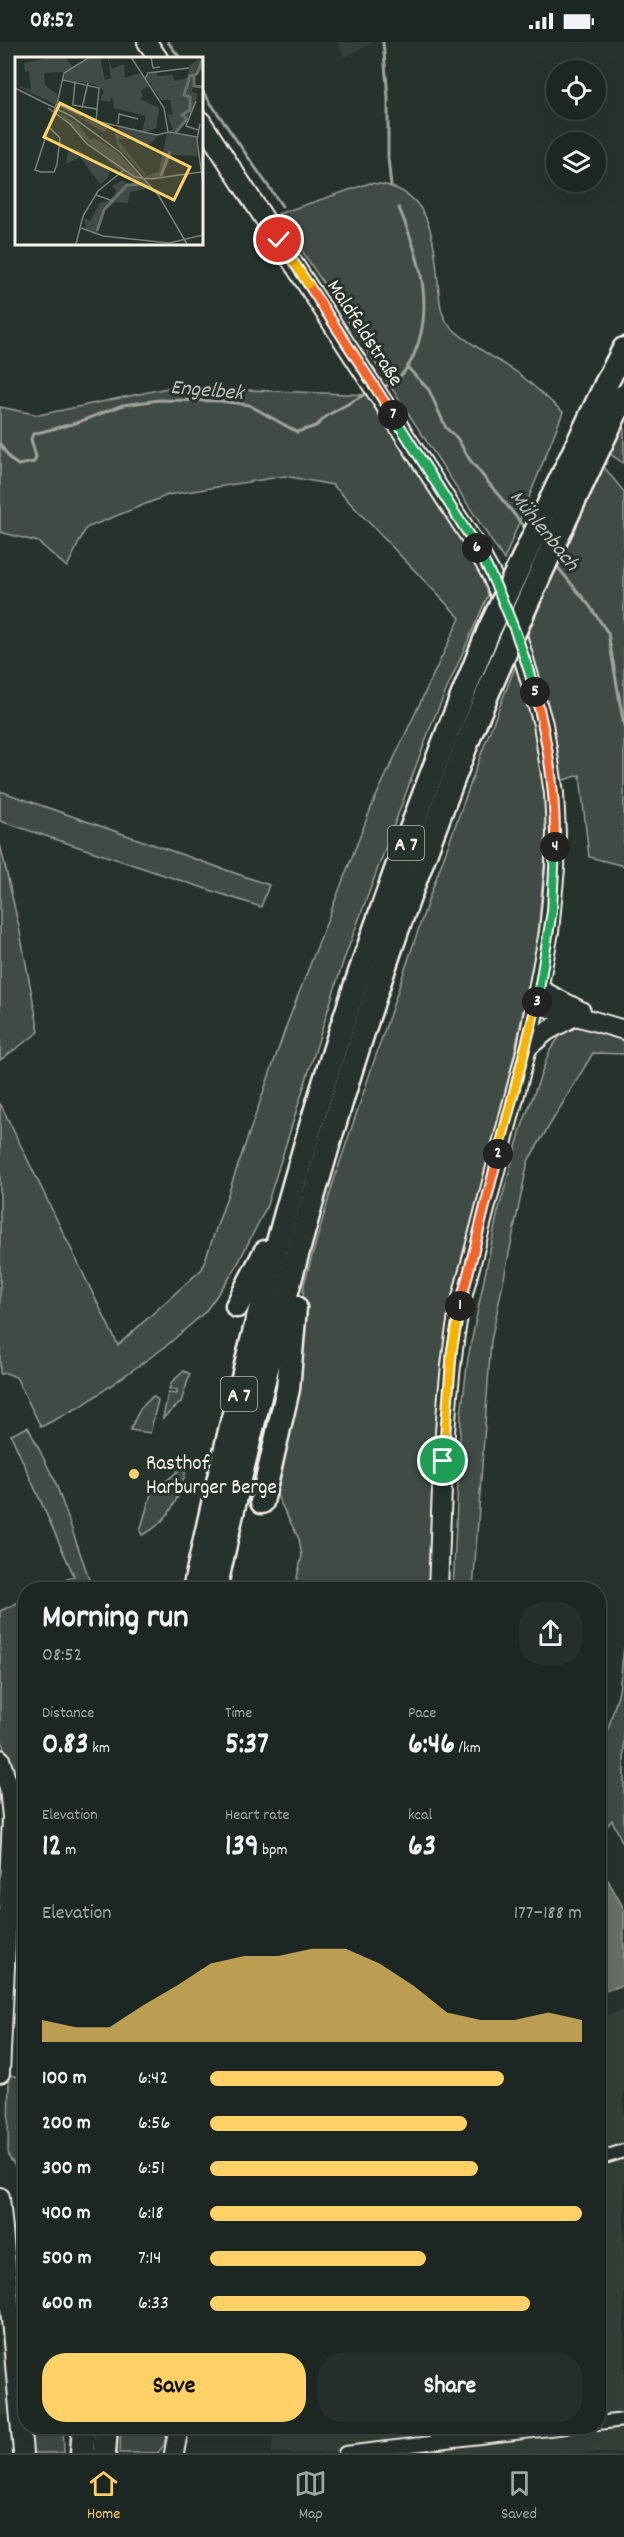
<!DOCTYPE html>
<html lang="en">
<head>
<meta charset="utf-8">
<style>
	body { margin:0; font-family:Dekko,sans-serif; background:#252e2a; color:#f1f3f6; height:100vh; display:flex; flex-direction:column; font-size:22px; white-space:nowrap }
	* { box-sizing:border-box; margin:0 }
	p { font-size:20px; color:#a0a5a5 }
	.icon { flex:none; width:33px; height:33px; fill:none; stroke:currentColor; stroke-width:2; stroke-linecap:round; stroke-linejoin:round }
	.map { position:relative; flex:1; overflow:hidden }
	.sheet { position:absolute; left:18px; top:1540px; width:588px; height:852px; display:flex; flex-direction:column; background:#1c2622; border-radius:24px; box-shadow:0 6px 24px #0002,0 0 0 2px #3a4340 }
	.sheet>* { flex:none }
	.buttons { position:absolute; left:546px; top:18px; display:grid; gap:12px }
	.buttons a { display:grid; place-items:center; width:60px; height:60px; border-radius:50%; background:#1c2622; box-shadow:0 6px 24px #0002,0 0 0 2px #3a4340; font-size:30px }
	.pin { position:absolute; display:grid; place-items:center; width:51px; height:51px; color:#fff; margin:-26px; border:3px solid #fff; border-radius:50%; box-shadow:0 2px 6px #0007 }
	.km { position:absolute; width:30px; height:30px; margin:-15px; border-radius:50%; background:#222; color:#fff; font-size:16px; line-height:30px; text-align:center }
	.round { display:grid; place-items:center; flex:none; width:63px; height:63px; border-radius:24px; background:#252e2a }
	.head { display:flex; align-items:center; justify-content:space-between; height:102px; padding:0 24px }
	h1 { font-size:33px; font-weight:700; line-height:45px }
	.figures { display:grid; grid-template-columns:repeat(3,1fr); gap:9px; height:102px; padding:6px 24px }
	.figures div { display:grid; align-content:center }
	.figures b { font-size:30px; font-weight:700 }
	.figures small { font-size:16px; font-weight:400 }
	.figures p { font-size:16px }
	.chart { height:168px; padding:12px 24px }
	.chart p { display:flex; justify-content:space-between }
	.chart svg { width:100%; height:108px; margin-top:6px; fill:#ffd166; opacity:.7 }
	.cta { display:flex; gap:12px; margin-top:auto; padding:12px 24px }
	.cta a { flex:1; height:69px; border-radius:24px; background:#ffd166; color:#111; font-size:24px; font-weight:700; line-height:69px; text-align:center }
	.cta a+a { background:#252e2a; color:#f1f3f6 }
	ul { padding:0 24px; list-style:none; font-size:20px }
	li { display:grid; grid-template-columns:96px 72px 1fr; align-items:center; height:45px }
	li i { height:15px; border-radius:8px; background:#ffd166 }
	.status { display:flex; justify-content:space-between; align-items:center; height:42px; padding:0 30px; background:#1c2622; direction:ltr }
	.status svg { height:16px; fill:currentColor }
	.tabs { display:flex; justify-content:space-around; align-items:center; height:84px; border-top:2px solid #3a4340; background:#1c2622; font-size:16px; color:#a0a5a5 }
	.tabs a { display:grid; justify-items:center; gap:3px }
	.tabs .selected { color:#ffd166 }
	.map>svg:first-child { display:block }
	.built { fill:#333f39 }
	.green { fill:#414b45; stroke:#9a9e96; stroke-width:1.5 }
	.water { fill:#676f68; stroke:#9fa39b; stroke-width:1.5 }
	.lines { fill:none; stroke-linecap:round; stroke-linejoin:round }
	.stream { stroke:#9fa39b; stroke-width:3 }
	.street-casing { stroke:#f4f1e8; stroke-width:16 }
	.secondary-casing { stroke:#f4f1e8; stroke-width:22 }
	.highway-casing { stroke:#f4f1e8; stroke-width:27 }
	.street { stroke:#26332d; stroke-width:12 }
	.secondary { stroke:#26332d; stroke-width:18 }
	.highway { stroke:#26332d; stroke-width:22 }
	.highway-bridge-casing { stroke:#f4f1e8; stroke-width:27; stroke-linecap:butt }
	.highway-bridge { stroke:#26332d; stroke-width:22 }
	.split-1-casing { stroke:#fff; stroke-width:12 }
	.split-2-casing { stroke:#fff; stroke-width:12 }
	.split-3-casing { stroke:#fff; stroke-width:12 }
	.split-4-casing { stroke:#fff; stroke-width:12 }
	.split-5-casing { stroke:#fff; stroke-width:12 }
	.split-6-casing { stroke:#fff; stroke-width:12 }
	.split-7-casing { stroke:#fff; stroke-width:12 }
	.split-8-casing { stroke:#fff; stroke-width:12 }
	.split-9-casing { stroke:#fff; stroke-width:12 }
	.split-1 { stroke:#f5b400; stroke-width:8 }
	.split-2 { stroke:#f0652b; stroke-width:8 }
	.split-3 { stroke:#f5b400; stroke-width:8 }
	.split-4 { stroke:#22a559; stroke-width:8 }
	.split-5 { stroke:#f0652b; stroke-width:8 }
	.split-6 { stroke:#22a559; stroke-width:8 }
	.split-7 { stroke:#22a559; stroke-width:8 }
	.split-8 { stroke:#f0652b; stroke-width:8 }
	.split-9 { stroke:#f5b400; stroke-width:8 }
	.poi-dot { fill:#ffd166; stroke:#26332d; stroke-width:2 }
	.labels { text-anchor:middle; stroke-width:6; stroke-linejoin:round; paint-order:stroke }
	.shield { fill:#26332d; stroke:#b6b8b0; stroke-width:1.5 }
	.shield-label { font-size:20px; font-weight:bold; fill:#f4f1e8 }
	.street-label { font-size:21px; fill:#f4f1e8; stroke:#26332d }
	.poi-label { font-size:21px; fill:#f4f1e8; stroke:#26332d; text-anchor:start }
	.water-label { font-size:22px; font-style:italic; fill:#bcbdb5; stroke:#26332d }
	.inset-river { fill:none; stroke:#676f68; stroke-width:3 }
	.inset-road { fill:none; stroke:#787f78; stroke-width:1.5 }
	.view { fill:#ffd166; fill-opacity:0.15; stroke:#ffd166; stroke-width:3 }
	.inset-edge { fill:none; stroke:#f4f1e8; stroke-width:3 }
</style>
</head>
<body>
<div class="status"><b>08:52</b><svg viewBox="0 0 49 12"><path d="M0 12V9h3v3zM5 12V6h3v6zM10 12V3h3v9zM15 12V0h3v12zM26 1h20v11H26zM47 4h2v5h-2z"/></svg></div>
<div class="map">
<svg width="624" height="2411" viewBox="0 0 624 2411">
	<rect width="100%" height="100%" fill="#26332d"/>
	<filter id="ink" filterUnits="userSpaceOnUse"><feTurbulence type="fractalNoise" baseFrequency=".0167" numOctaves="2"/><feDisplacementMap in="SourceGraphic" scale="12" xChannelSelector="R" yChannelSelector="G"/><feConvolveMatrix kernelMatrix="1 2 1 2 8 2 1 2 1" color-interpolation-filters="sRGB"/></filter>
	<g filter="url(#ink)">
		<g class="built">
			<path d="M337,0h35v1l-27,14z"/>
			<path d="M624,1968v415l-30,4 30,-2v26h-209l52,-8 -63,8h-133l2,-26h325l1,-409z"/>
			<path d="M0,2243l14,127 -14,4z"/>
		</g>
		<g class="green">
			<path d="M370,141c60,3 64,52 68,100 2,16 1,31 12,43 13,15 50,35 68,47 15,12 30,26 45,39l-59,148 -226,-346z"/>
			<path d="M172,345l198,8 122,191 -60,137 -89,239 -77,246 -32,63 -29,41 -40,35 -82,58 -42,22 -25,-50 -10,-4 -6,1v-271l118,242 84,-76 85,-245 86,-221 87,-185 -127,-133 -48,-9 -117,19 -82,33 -19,39 -29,-25 -38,-10v-125l39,8z"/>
			<path d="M624,381v40h-1l-13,-9z"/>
			<path d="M604,425l20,25v374l-35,-9 -9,-82 -36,11 3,45 -10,113 -26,125 -64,250 -16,271h-137l8,-34 -3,-17 -21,-41 -4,-19 20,-86 10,-109 30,-104 94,-279 56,-155 56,-142z"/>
			<path d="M0,749l269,94 -8,22 -261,-86z"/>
			<path d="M0,802l19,83 20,105 -39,28z"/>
			<path d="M584,983l40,12v17l-31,-1 -65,108 -37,180 -18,249h-20l8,-175 7,-57 29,-142 24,-87 29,-79 13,-18z"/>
			<path d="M184,1329l6,3 -9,28 -18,16 5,-25 9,1v-4l-8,-1 3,-7z"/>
			<path d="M153,1354l5,4 -8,33 -20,-3 10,-21z"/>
			<path d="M28,1385l27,54 38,109h-48l29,-14 -63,-141z"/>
			<path d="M185,1423h2c-6,29 -16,57 -45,70l-2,-4 11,-37z"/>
			<path d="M25,1557v368l-14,-1 2,-190 -13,-40v-125z"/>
			<path d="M624,1605v199l-12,-26 -13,16v-76l20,-69z"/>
			<path d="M9,2033l16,3v103l-16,-24 -1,-6z"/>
			<path d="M25,2187v165l-13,-164z"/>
			<path d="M28,2385h35l1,26h-33z"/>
			<path d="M121,2385h47l-4,18 -6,8h-38z"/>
		</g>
		<path class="water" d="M608,1838l16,29v76l-25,8v-110z"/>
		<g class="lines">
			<g class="stream">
				<path d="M168,0l12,16"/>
				<path d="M383,0l5,55v61l3,28"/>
				<path d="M201,47l81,117"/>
				<path d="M408,326l21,22 17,38 11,10 13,22 56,69"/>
				<path d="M381,346c16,-6 25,-16 32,-31 23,-50 6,-102 -14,-149"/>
				<path d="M0,402l11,16 7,5 16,-3 2,-5 -5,-18 2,-5 43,-11 47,-18 36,-5 61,1 29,4 48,27 19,-6 12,-11 41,-23"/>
				<path d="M555,522l34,41 19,28 16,93"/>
			</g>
			<g class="street-casing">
				<g id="street">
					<path d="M598,2117l26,-8"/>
					<path d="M598,2381l26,-3"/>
					<path d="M436,2385l1,14"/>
					<path d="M345,2411l221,-26"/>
				</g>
			</g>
			<g class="secondary-casing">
				<g id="secondary">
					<path d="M147,0l11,16"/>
					<path d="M201,79l270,417 20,36 25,58 27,92 11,69 2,40 -1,35 -6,64 -22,116 -68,261c-16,93 -17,187 -21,281"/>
					<path d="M539,947l42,22"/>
					<path d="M536,962l88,26"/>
					<path d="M527,1006l20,-17 28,-15"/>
					<path d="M0,1717l9,30 3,28 -12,256"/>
					<path d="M0,2155l23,256"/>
					<path d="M174,2411l5,-26"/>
				</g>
			</g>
			<g class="highway-casing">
				<g id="highway">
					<path d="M606,342l18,-35"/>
					<path d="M237,1264l28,-54"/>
					<path d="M262,1460l26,-113 7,-82"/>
					<path d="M194,1548c46,-214 100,-428 172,-635 26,-76 54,-151 83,-226"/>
					<path d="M215,1548c47,-217 104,-432 176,-642 24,-70 51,-139 77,-208"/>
					<path d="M82,2411l2,-26"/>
					<path d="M104,2411l2,-26"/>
				</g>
			</g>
			<use href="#street" class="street"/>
			<use href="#secondary" class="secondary"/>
			<use href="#highway" class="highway"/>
			<g class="highway-bridge-casing">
				<g id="highway-bridge">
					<path d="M449,687l40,-99 117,-246"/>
					<path d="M468,698c48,-117 101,-230 156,-344"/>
				</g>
			</g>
			<use href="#highway-bridge" class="highway-bridge"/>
		</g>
	</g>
	<g class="lines" filter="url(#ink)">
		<g class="split-1-casing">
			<path id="split-1" d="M443,1419l9,-112 8,-43"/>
		</g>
		<g class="split-2-casing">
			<path id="split-2" d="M460,1264l38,-152"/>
		</g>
		<g class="split-3-casing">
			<path id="split-3" d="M498,1112l39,-152"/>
		</g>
		<g class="split-4-casing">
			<path id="split-4" d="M537,960l15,-91 3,-64"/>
		</g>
		<g class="split-5-casing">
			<path id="split-5" d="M535,650c13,51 21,103 20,155"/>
		</g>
		<g class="split-6-casing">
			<path id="split-6" d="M477,506c25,46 44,94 58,144"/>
		</g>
		<g class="split-7-casing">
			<path id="split-7" d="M393,373l84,133"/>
		</g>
		<g class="split-8-casing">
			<path id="split-8" d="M308,242l85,131"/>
		</g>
		<g class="split-9-casing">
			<path id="split-9" d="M279,198l29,44"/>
		</g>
		<use href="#split-1" class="split-1"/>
		<use href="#split-2" class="split-2"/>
		<use href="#split-3" class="split-3"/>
		<use href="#split-4" class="split-4"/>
		<use href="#split-5" class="split-5"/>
		<use href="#split-6" class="split-6"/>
		<use href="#split-7" class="split-7"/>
		<use href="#split-8" class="split-8"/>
		<use href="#split-9" class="split-9"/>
	</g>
	<circle class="poi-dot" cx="134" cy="1432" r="6"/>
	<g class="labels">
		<g class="shield">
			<rect x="388" y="784" width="36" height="34" rx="4.5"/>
			<rect x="221" y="1335" width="36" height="34" rx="4.5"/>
		</g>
		<g class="shield-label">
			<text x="406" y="808">A 7</text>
			<text x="239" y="1359">A 7</text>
		</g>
		<g class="street-label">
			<text transform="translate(366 290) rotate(57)" y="7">Maldfeldstraße</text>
		</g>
		<g class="poi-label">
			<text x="146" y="1427">Rasthof<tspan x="146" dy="24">Harburger Berge</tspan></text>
		</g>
		<g class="water-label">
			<text transform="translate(207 346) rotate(5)" y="8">Engelbek</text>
			<text transform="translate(546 487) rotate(51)" y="8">Mühlenbach</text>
		</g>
	</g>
	<g transform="translate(15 15)">
		<rect width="188" height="188" fill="#26332d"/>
		<path d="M36,0h14l8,10 -9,5 -20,1 1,12 13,10 -2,10 -41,-20 16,5 -2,-19 -4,1 -1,-9zM76,0h9l5,23 6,-2 -3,-21 4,12 12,-5 1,14 15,-5 9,13 -8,5 2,5 -3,3 19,9 -3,20 -10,4 12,3 -21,24 11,-13 -12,-3 -1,-4h-18l30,37 12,-5 8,-38 6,-4 -6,-15 6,1 -3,-15h-9l-16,-24 11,-4 1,4 16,-1 1,6 10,-2 4,-3 1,-10 13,-9v14h-5l-4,8 -1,13 6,2 -6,18 -16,22 20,3 2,19 -26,-1 -11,22 -13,2 -30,-32 -4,-15 -12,-1 -45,-26 23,9 4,6 2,-3 23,8 -3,5 12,3v-6l24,4 4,-15 -32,-8 -2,-13 -2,7 -10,-2 4,-9 -10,-7 -30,-4 1,-7zM41,53l23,15 11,15 4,-2 21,12 36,38 -21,4 -2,11 -13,-1 -11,9 -7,23 -11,-5 -2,-11 6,3 10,-18 10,-3 7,-9 -5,-5 11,-6 4,5 7,-3 -41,-34zM61,91l34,24 -3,7 -7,5 -20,-27 -14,7 2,-12 10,1z" fill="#414b45"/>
		<path class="inset-river" d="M179,19v10l9,1M161,75l11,-13 -5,-4 8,-5v-13l-6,-2 6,-19 7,-2 6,-16M146,119l9,-25M82,174l7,-21 23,-25 16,-1"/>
		<path class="inset-road" d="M116,0l33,51 4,24M136,0l2,11 7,-1M130,22l3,-6 41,-5M48,23l36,8 -3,33M60,24l-2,24 24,4M0,31l56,28 49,36 39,44 28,48M181,44l-10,25 12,4M42,47l7,-31 26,-16M33,51l22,16 17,20 48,33 16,2 50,-7M67,51l6,-25M103,67l1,-10 19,5M185,67l-3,16 6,43M34,70l11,11 -3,26 -3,8h-13l-6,-2 21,-65 1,-1 39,17 61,14 12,-3 28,5M81,138l17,6M66,171l22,8 66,7 34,-8M61,187l7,-28 15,-25 26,-21"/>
		<path class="view" d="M45,46l130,64 -16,33 -130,-63z"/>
		<rect width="188" height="188" class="inset-edge"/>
	</g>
</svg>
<div class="buttons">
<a><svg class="icon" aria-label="locate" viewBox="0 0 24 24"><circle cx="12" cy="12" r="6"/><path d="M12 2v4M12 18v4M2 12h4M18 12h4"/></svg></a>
<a><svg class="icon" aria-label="layers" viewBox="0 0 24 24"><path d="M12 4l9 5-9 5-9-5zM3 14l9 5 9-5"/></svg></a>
</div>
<div class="pin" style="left:443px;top:1419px;background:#1e9e55"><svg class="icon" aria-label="arrive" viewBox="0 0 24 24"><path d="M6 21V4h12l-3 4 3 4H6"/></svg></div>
<div class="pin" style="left:279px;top:198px;background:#d93025"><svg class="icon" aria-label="check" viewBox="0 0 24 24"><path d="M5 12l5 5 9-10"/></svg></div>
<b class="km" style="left:460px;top:1264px">1</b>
<b class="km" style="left:498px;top:1112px">2</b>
<b class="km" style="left:537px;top:960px">3</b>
<b class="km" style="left:555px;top:805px">4</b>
<b class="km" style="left:535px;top:650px">5</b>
<b class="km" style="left:477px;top:506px">6</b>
<b class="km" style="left:393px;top:373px">7</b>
<section class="sheet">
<div class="head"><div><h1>Morning run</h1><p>08:52</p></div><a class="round"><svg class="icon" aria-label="share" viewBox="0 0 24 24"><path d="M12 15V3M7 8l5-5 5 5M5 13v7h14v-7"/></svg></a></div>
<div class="figures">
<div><p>Distance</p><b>0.83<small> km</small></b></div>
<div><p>Time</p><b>5:37</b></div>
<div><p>Pace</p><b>6:46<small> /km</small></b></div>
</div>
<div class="figures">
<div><p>Elevation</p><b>12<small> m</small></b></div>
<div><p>Heart rate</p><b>139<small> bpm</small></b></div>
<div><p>kcal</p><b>63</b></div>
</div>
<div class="chart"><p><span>Elevation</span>177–188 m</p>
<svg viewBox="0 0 160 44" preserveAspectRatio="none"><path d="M0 44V35L10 38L20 38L30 29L40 21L50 12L60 9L70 9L80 6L90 6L100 12L110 21L120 32L130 35L140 35L150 32L160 35V44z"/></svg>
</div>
<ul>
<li><b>100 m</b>6:42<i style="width:79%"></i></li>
<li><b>200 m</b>6:56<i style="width:69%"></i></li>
<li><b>300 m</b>6:51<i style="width:72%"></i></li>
<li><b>400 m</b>6:18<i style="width:100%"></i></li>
<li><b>500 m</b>7:14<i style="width:58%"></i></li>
<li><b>600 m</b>6:33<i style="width:86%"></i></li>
</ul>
<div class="cta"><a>Save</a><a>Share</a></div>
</section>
</div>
<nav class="tabs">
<a class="selected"><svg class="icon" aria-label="home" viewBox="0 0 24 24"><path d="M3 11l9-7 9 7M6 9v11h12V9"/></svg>Home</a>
<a><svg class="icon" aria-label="map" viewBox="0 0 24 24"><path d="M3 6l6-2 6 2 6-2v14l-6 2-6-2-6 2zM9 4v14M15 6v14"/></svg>Map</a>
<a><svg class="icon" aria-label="saved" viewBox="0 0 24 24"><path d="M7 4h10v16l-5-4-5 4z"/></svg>Saved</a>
</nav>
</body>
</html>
